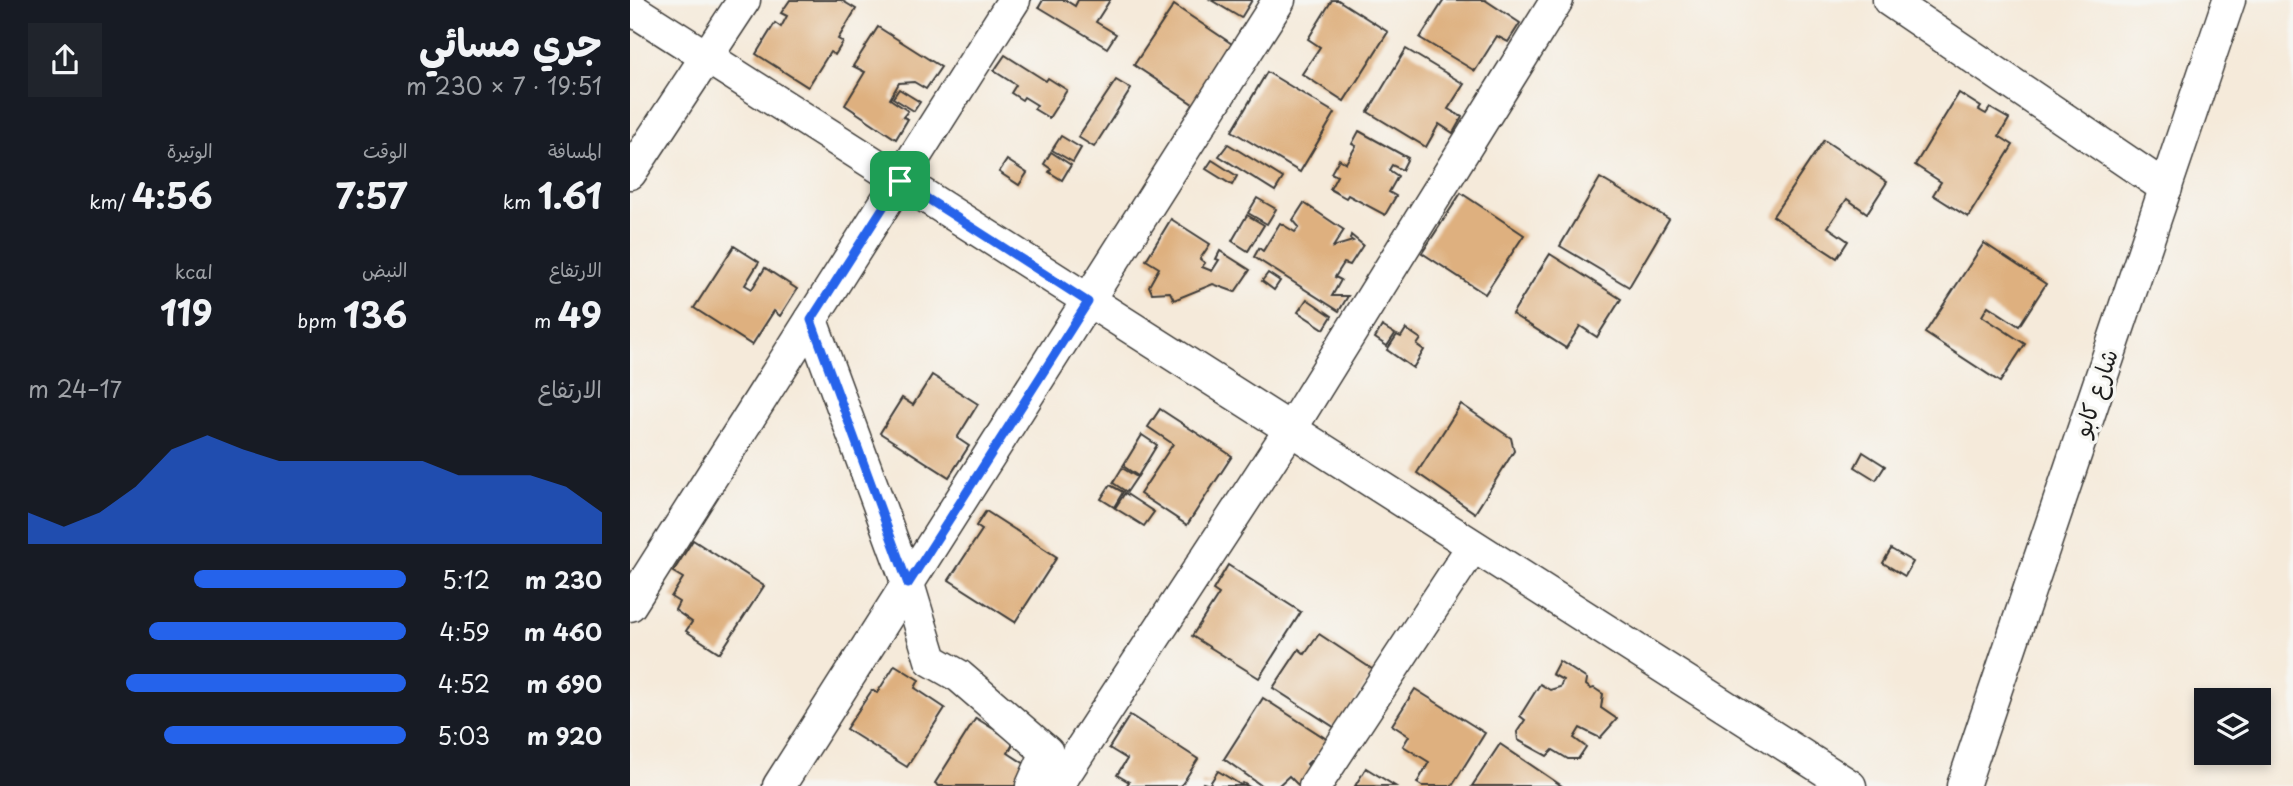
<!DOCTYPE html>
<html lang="ar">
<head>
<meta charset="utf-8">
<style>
	body { margin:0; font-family:"Playpen Sans","Playpen Sans Arabic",sans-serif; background:#20242c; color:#f1f3f6; direction:rtl; height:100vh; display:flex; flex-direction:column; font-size:26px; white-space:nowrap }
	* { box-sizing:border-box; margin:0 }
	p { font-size:23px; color:#9ea1a6 }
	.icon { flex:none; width:38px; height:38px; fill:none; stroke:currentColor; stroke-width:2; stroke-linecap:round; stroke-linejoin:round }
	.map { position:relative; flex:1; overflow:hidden; direction:ltr }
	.sheet { display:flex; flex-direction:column; background:#171b24; width:630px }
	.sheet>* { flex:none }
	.controls { position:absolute; left:1564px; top:688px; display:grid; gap:14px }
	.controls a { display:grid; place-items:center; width:77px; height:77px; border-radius:0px; background:#171b24; box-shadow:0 4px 10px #0003; font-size:35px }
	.pin { position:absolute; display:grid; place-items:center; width:60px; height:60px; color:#fff; margin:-30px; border-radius:14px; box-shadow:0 4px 10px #0006 }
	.round { display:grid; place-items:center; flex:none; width:74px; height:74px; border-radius:0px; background:#20242c }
	.summary { display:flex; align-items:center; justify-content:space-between; height:119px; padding:0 28px }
	h1 { font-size:38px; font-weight:700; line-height:52px }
	.metrics { display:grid; grid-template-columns:repeat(3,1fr); gap:10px; height:119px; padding:7px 28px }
	.metrics div { display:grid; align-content:center }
	.metrics b { font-size:35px; font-weight:700 }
	.metrics small { font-size:19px; font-weight:400 }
	.metrics p { font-size:19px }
	.chart { height:196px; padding:14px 28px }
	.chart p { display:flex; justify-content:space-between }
	.chart svg { width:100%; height:126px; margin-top:7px; fill:#2563eb; opacity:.7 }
	ul { padding:0 28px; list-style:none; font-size:23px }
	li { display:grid; grid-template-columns:112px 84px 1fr; align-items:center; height:52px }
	li i { height:18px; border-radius:9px; background:#2563eb }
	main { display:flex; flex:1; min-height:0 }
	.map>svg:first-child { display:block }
	.building { fill:#deb07f }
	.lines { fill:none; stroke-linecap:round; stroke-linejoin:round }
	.minor-casing { stroke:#3d3b38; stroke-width:35 }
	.minor { stroke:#fff; stroke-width:32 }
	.route-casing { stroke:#fff; stroke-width:14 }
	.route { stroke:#2563eb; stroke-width:9 }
	.labels { text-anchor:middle; stroke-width:7; stroke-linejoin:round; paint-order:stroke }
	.street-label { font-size:23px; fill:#1c1c1c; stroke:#f6f6f2 }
</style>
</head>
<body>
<main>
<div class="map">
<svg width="1663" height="786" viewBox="0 0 1663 786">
	<rect width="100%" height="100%" fill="#f6f6f2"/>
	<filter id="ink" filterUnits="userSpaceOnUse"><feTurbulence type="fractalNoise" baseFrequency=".0143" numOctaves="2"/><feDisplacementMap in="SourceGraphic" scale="14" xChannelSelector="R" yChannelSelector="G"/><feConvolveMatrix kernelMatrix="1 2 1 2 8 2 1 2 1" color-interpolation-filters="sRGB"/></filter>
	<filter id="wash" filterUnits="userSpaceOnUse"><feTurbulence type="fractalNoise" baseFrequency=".00686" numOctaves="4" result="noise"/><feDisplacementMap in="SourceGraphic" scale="28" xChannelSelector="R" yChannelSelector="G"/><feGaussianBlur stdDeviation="1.57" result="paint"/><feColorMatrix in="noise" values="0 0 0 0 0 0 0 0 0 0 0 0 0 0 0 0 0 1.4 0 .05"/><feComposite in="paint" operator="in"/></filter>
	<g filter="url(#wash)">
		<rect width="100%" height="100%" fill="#f5eada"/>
		<g id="blocks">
			<g class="building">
				<path d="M160,0h51l15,9 -18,30 5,3 -8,13 -5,-3 -22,35 -52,-33 19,-31 6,4 6,-11 -6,-3z"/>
				<path d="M413,0h22l10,6 3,-6h32l-14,22 20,12 -9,14 -68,-41z"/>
				<path d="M581,0h41l-11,18z"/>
				<path d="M702,0h6l50,32 -44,69 -42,-27 18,-27 -12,-8z"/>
				<path d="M814,0h41l35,23 -12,19 -11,-6 -22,35 -55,-33z"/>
				<path d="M544,5l61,41 -39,60 -62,-41z"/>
				<path d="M248,27l63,40 -15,22 -12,-7 -15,1 -9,16 18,12 -5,6 5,2 -12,20 -51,-34 20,-33 -12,-6z"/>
				<path d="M776,49l58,35 -16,25 14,8 -9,16 -14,-9 -13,23 -58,-35z"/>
				<path d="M375,55l41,26 2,-3 19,12 -18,28 -15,-9 3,-4 -13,-8 -2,3 -11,-7 5,-8 -22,-14z"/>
				<path d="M637,72l68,41 -35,59 -68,-41z"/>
				<path d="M486,80l15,9 -37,58 -16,-10z"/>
				<path d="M269,89l21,13 -6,9 -21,-13z"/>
				<path d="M1329,93l22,14 -2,3 7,4 4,-6 19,11 -10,17 14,9 -45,72 -35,-22 8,-13 -26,-17z"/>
				<path d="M729,131l49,27 -6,12 -10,-5 -3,5 9,6 -9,16 7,4 -11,19 -37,-20 -2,3 -16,-9 7,-13 -6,-3 8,-14 7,4 10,-17 -4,-2z"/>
				<path d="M431,136l20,12 -8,14 -21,-12z"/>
				<path d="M1194,140l63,42 -20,31 -20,-14 -19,28 20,14 -11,17 -64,-42z"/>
				<path d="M598,144l55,34 -8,13 -56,-35z"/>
				<path d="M421,152l20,13 -9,15 -13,-8 2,-3 -7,-5z"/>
				<path d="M377,160l20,13 -8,12 -20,-13z"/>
				<path d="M582,160l25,16 -5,9 -26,-16z"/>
				<path d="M970,178l69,41 -40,68 -69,-41z"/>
				<path d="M831,193l63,42 -39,59 -63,-41z"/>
				<path d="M627,198l19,11 -9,15 -19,-11z"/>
				<path d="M674,203l40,27 -11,17 20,-6 -3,-2 1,-4 12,10 -13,20 -6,-2 -9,14 6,3 -9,16h16l-9,15 -85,-54 5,-9 4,3 17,-28 15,9 4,-5 -6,-7z"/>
				<path d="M617,215l17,10 -16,26 -16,-10z"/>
				<path d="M541,219l39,25 -10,15 5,4 -3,4 10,4 7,-11 -3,-1 4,-8 30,19 -15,22 -22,-8 -39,16 -4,-8 -18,1 -3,-7 10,-18 -13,-8z"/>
				<path d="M1354,243l62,41 -27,42 -31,-20 -6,10 43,28 -25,38 -75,-49z"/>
				<path d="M104,246l25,16 -14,23 7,4 13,-21 32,21 -17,27 -6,-5 -22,34 -58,-37z"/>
				<path d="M920,254l71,45 -24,38 -17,-11 -14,22 -54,-34z"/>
				<path d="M638,273l12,8 -6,9 -12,-9z"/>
				<path d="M677,299l25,17 -8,13 -26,-17z"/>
				<path d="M752,326l13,8 -8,12 -12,-8z"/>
				<path d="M776,329l15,10 -4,6 7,5 -11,18 -26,-18 10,-15 4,2z"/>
				<path d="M302,375l46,29 -21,34 12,8 -20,31 -69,-44 22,-35 11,7z"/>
				<path d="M831,404l50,34 3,13 -39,62 -58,-40z"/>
				<path d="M530,409l72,47 -45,69 -47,-31 33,-50 -25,-17z"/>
				<path d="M512,435l15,10 -19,31 -15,-10z"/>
				<path d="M1233,452l22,14 -9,14 -21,-13z"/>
				<path d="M492,468l15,9 -10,15 -14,-9z"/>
				<path d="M480,485l13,7 -9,15 -13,-8z"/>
				<path d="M495,493l29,19 -10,14 -29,-18z"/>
				<path d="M356,511l71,46 -42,65 -66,-42 33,-50 -6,-4z"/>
				<path d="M63,540l71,46 -44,67 -34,-22 6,-9 -17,-12 4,-8 -8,-5 12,-19 -10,-6z"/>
				<path d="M1261,549l22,13 -8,14 -22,-13z"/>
				<path d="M598,565l73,47 -42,66 -67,-42 27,-42 -6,-4z"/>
				<path d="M689,634l56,37 -38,58 -64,-41 26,-39 6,5z"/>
				<path d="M929,661l28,18 -1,6 5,4 3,-1 9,6 -2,14 16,11 -17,19 -20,-10 -6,10 12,9 -8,12h-10l-15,-9 -6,6 -29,-16 -1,-8 8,-12 -5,-4 20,-32 10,6 10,-3 3,-7 -11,-6z"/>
				<path d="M265,665l24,15 -4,8 30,20 -38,59 -61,-38 26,-39 5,3z"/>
				<path d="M785,689l70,44 -33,53h-30l-5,-3 12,-21 -26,-16 6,-10 -17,-11z"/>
				<path d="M633,698l68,44 -24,22 7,10 -15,12 -10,-10 -11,10h-16l-38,-27z"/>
				<path d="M500,715l68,44 -17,27h-55l3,-4 -12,-7 10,-16 -18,-11z"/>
				<path d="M346,718l38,24 -6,11 20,13 -12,20h-77l-4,-3z"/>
				<path d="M870,744l62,42h-90z"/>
				<path d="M736,768l29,18h-40z"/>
				<path d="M588,771l23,14 2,-2 5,3h-47l2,-3 6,2z"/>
			</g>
		</g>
	</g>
	<g filter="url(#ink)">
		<use href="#blocks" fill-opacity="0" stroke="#3d3b38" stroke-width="2"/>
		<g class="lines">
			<g class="minor-casing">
				<g id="minor">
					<path d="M1259,0l277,188"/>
					<path d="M0,8l1220,778"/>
					<path d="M0,173l114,-173"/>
					<path d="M181,320l97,264 23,76 28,16 88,76 -15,34"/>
					<path d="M0,605l384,-605"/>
					<path d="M149,786l500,-786"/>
					<path d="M427,786l233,-356 267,-430"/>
					<path d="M685,786l158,-240"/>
					<path d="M1333,786l266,-786"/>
				</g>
			</g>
			<use href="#minor" class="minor"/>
		</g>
	</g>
	<g class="lines" filter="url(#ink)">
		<g class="route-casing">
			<path id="route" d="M270,181l188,121 -180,282 -97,-264z"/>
		</g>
		<use href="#route" class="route"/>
	</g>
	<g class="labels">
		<g class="street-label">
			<text transform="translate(1466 393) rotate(-71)" y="8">شارع كابو</text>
		</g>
	</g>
</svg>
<div class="controls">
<a><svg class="icon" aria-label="layers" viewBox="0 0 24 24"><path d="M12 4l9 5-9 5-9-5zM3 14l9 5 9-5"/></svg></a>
</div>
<div class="pin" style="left:270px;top:181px;background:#1e9e55"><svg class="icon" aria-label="arrive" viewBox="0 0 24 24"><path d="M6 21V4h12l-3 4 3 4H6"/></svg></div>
</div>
<section class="sheet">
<div class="summary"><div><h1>جري مسائي</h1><p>19:51 · 7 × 230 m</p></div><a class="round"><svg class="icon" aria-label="share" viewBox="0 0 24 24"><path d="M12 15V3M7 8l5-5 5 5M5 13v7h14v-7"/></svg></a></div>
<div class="metrics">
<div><p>المسافة</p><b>1.61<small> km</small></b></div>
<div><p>الوقت</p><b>7:57</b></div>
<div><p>الوتيرة</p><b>4:56<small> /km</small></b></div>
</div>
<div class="metrics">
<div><p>الارتفاع</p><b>49<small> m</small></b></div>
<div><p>النبض</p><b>136<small> bpm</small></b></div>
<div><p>kcal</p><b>119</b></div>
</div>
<div class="chart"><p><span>الارتفاع</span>17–24 m</p>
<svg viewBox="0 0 160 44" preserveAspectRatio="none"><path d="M0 44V33L10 38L20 33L30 24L40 11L50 6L60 11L70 15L80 15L90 15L100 15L110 15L120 20L130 20L140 20L150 24L160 33V44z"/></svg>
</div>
<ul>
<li><b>230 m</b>5:12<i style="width:56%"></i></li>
<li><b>460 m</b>4:59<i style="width:68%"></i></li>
<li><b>690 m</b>4:52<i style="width:74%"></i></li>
<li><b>920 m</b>5:03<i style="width:64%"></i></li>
</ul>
</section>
</main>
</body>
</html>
